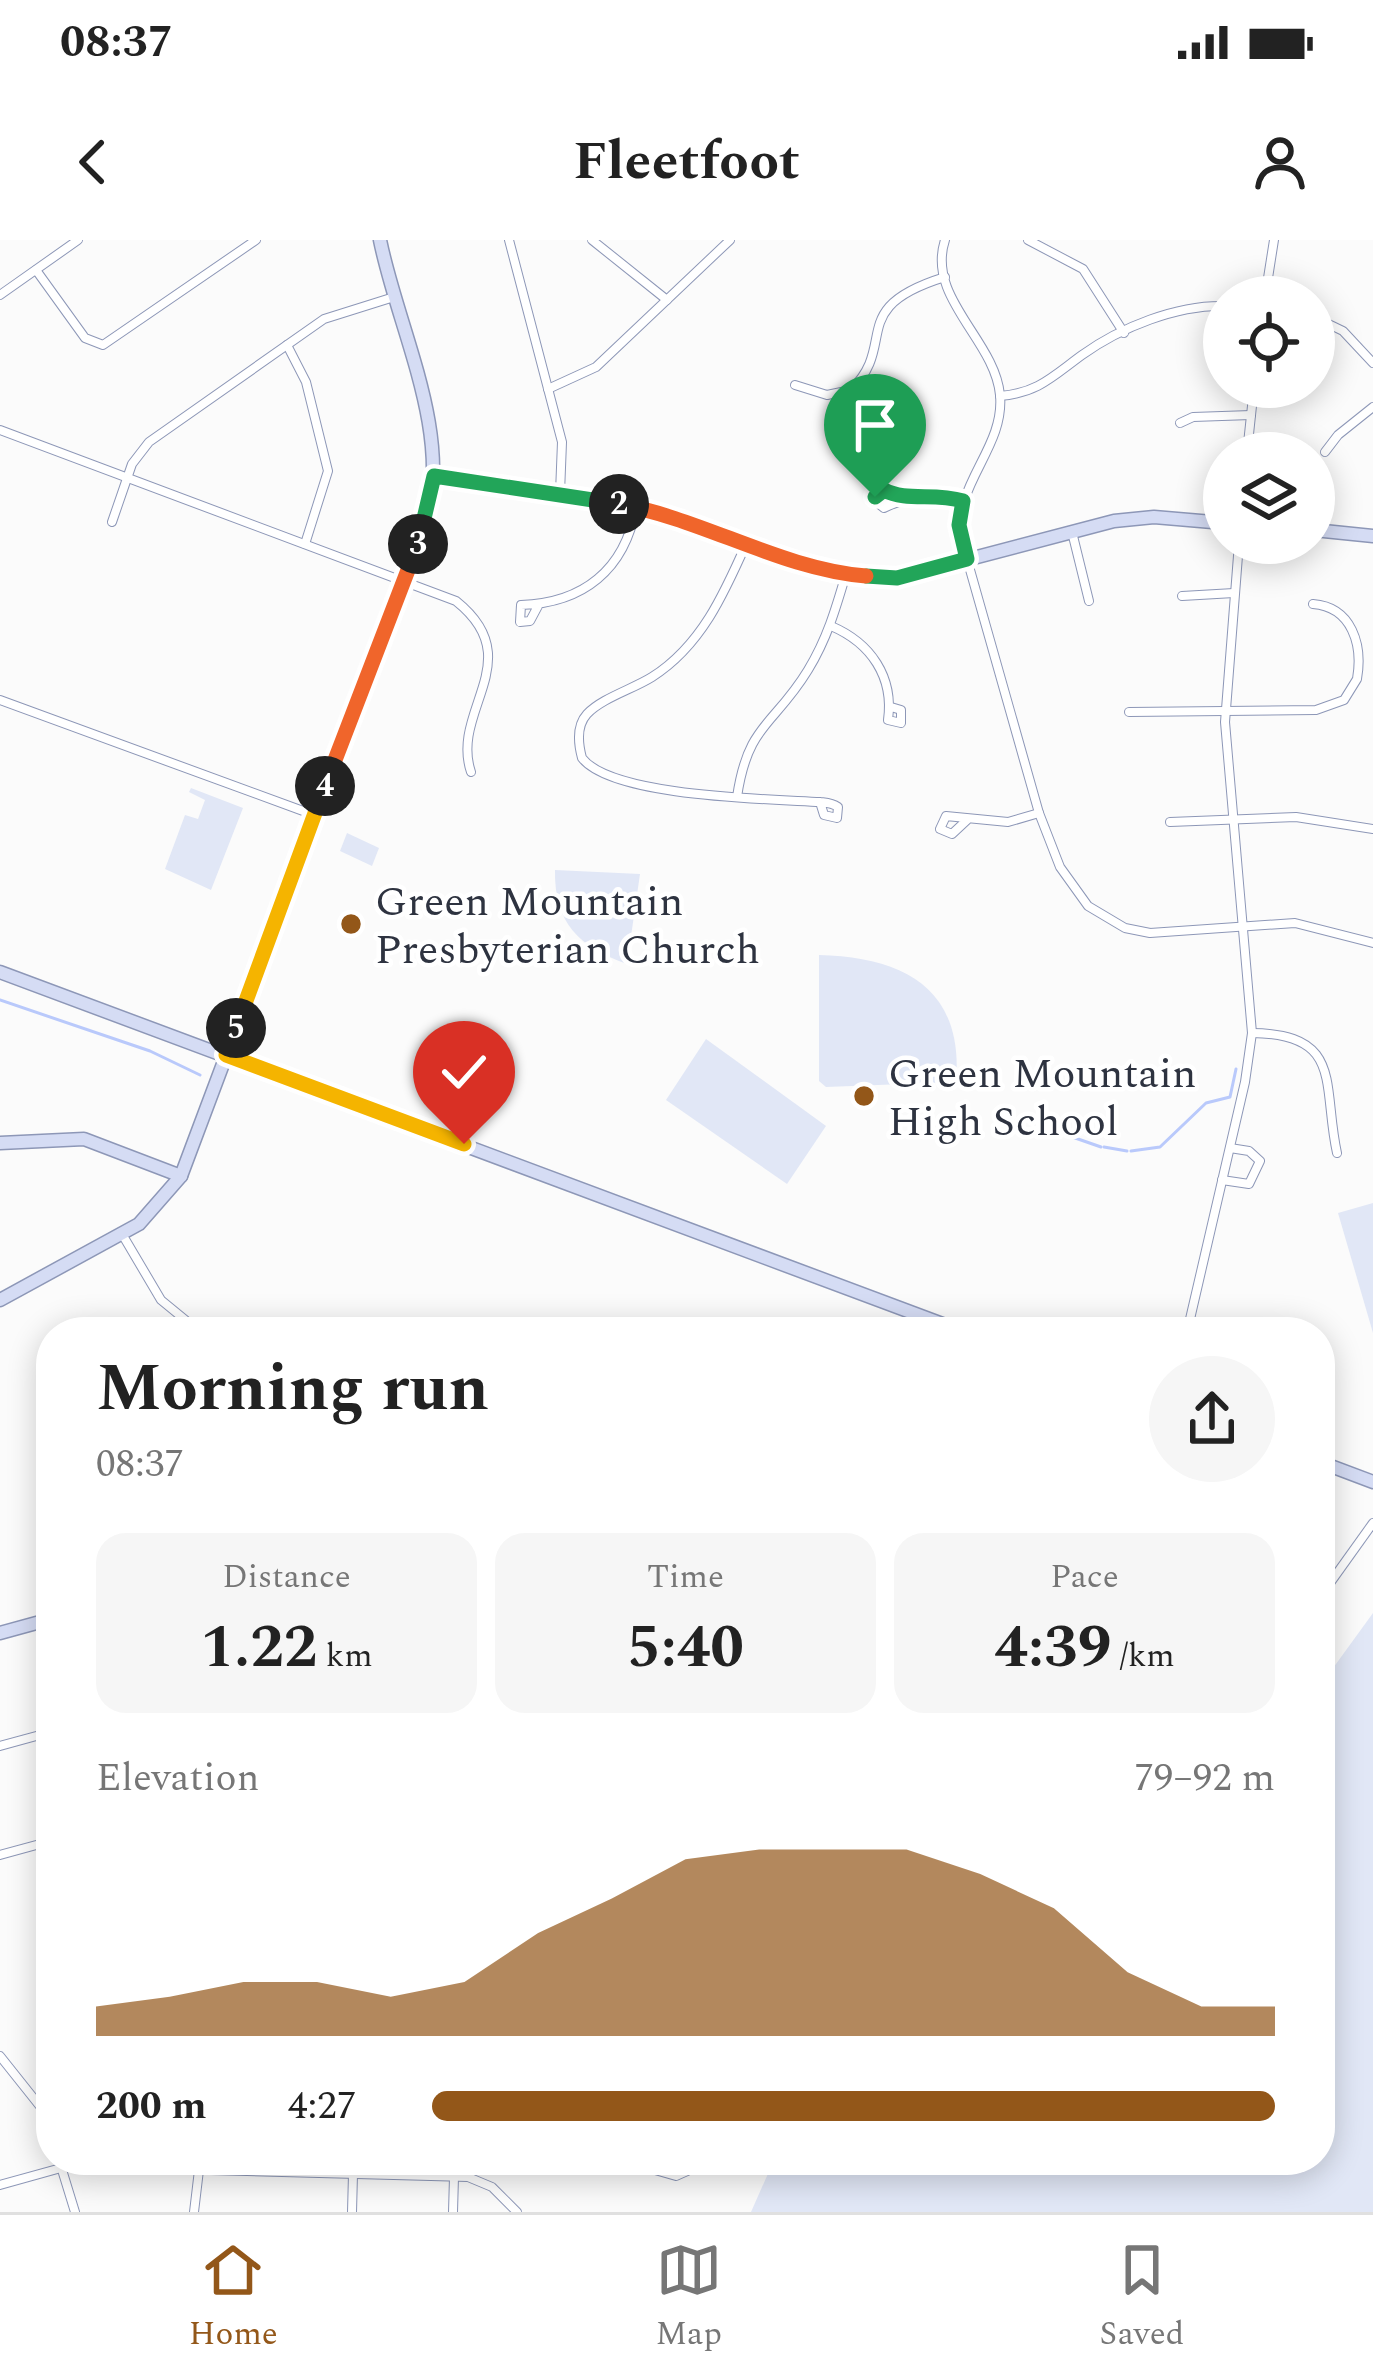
<!DOCTYPE html>
<html lang="en">
<head>
<meta charset="utf-8">
<style>
	body { margin:0; font-family:Spectral,serif; background:#f6f6f6; color:#222; height:100vh; display:flex; flex-direction:column; font-size:45px; white-space:nowrap }
	* { box-sizing:border-box; margin:0 }
	p { font-size:39px; color:#767676 }
	.icon { flex:none; width:66px; height:66px; fill:none; stroke:currentColor; stroke-width:2; stroke-linecap:round; stroke-linejoin:round }
	.map { position:relative; flex:1; overflow:hidden }
	.side { position:absolute; left:36px; top:1077px; width:1299px; height:858px; display:flex; flex-direction:column; background:#fff; border-radius:48px; box-shadow:0 6px 30px #0003 }
	.side>* { flex:none }
	.controls { position:absolute; left:1203px; top:36px; display:grid; gap:24px }
	.controls a { display:grid; place-items:center; width:132px; height:132px; border-radius:50%; background:#fff; box-shadow:0 6px 30px #0003; font-size:60px }
	.pin { position:absolute; display:grid; place-items:center; width:102px; height:102px; color:#fff; margin:-123px -51px; border-radius:50% 50% 50% 0; rotate:-45deg; box-shadow:0 0 12px #0007 }
	.pin .icon { rotate:45deg }
	.km { position:absolute; width:60px; height:60px; margin:-30px; border-radius:50%; background:#222; color:#fff; font-size:33px; line-height:60px; text-align:center }
	.round { display:grid; place-items:center; flex:none; width:126px; height:126px; border-radius:63px; background:#f6f6f6 }
	.head { display:flex; align-items:center; justify-content:space-between; height:204px; padding:0 60px }
	h1 { font-size:66px; font-weight:700; line-height:90px }
	.figures { display:grid; grid-template-columns:repeat(3,1fr); gap:18px; height:204px; padding:12px 60px }
	.figures div { display:grid; align-content:center; border-radius:30px; background:#f6f6f6; text-align:center }
	.figures b { font-size:60px; font-weight:700 }
	.figures small { font-size:33px; font-weight:400 }
	.figures p { font-size:33px }
	.chart { height:336px; padding:24px 60px }
	.chart p { display:flex; justify-content:space-between }
	.chart svg { width:100%; height:216px; margin-top:12px; fill:#935719; opacity:.7 }
	ul { padding:0 60px; list-style:none; font-size:39px }
	li { display:grid; grid-template-columns:192px 144px 1fr; align-items:center; height:90px }
	li i { height:30px; border-radius:15px; background:#935719 }
	.status { display:flex; justify-content:space-between; align-items:center; height:84px; padding:0 60px; background:#fff; direction:ltr }
	.status svg { height:33px; fill:currentColor }
	header { display:flex; justify-content:space-between; align-items:center; height:156px; padding:0 60px; background:#fff; font-size:54px; font-weight:700 }
	.tab-bar { display:flex; justify-content:space-around; align-items:center; height:168px; border-top:3px solid #e0e0e0; background:#fff; font-size:33px; color:#767676 }
	.tab-bar a { display:grid; justify-items:center; gap:6px }
	.tab-bar .selected { color:#935719 }
	.map>svg:first-child { display:block }
	.green { fill:#e1e7f6 }
	.lines { fill:none; stroke-linecap:round; stroke-linejoin:round }
	.stream { stroke:#b9c9fb; stroke-width:3 }
	.street-casing { stroke:#8d97b7; stroke-width:10 }
	.secondary-casing { stroke:#8d97b7; stroke-width:15 }
	.street { stroke:#fff; stroke-width:8 }
	.secondary { stroke:#d5dcf4; stroke-width:12 }
	.split-1-casing { stroke:#fff; stroke-width:24 }
	.split-2-casing { stroke:#fff; stroke-width:24 }
	.split-3-casing { stroke:#fff; stroke-width:24 }
	.split-4-casing { stroke:#fff; stroke-width:24 }
	.split-5-casing { stroke:#fff; stroke-width:24 }
	.split-6-casing { stroke:#fff; stroke-width:24 }
	.split-1 { stroke:#22a559; stroke-width:15 }
	.split-2 { stroke:#f0652b; stroke-width:15 }
	.split-3 { stroke:#22a559; stroke-width:15 }
	.split-4 { stroke:#f0652b; stroke-width:15 }
	.split-5 { stroke:#f5b400; stroke-width:15 }
	.split-6 { stroke:#f5b400; stroke-width:15 }
	.poi-dot { fill:#935719; stroke:#fff; stroke-width:4.5 }
	.labels { text-anchor:middle; stroke-width:9; stroke-linejoin:round; paint-order:stroke }
	.poi-label { font-size:42px; fill:#2e3340; stroke:#fff; text-anchor:start }
</style>
</head>
<body>
<div class="status"><b>08:37</b><svg viewBox="0 0 49 12"><path d="M0 12V9h3v3zM5 12V6h3v6zM10 12V3h3v9zM15 12V0h3v12zM26 1h20v11H26zM47 4h2v5h-2z"/></svg></div>
<header><svg class="icon" aria-label="back" viewBox="0 0 24 24"><path d="M15 5l-7 7 7 7"/></svg>Fleetfoot<svg class="icon" aria-label="person" viewBox="0 0 24 24"><circle cx="12" cy="8" r="4"/><path d="M4 21q1-7 8-7t8 7"/></svg></header>
<div class="map">
<svg width="1373" height="1972" viewBox="0 0 1373 1972">
	<rect width="100%" height="100%" fill="#fbfbfb"/>
	<g class="green">
		<path d="M191,548l52,20 -32,82 -46,-21 20,-54 13,4 7,-19 -16,-8z"/>
		<path d="M347,593l32,15 -7,18 -32,-15z"/>
		<path d="M555,630l85,4 -13,90c-48,-17 -73,-41 -72,-94z"/>
		<path d="M819,715c84,2 145,33 137,127l-130,5 -7,-6z"/>
		<path d="M706,799l120,87 -39,58 -121,-84z"/>
		<path d="M1373,963v130l-35,-120z"/>
		<path d="M1373,1373v599h-622l23,-52h546v-474z"/>
	</g>
	<g class="lines">
		<g class="stream">
			<path d="M0,760l150,51 50,24"/>
			<path d="M1058,892l43,15"/>
			<path d="M1104,907l23,4"/>
			<path d="M1131,911l29,-4 46,-44 24,-6 6,-28"/>
		</g>
		<g class="street-casing">
			<g id="street">
				<path d="M509,0l53,202 -2,51"/>
				<path d="M592,0l75,60"/>
				<path d="M945,0c-19,58 50,100 55,155 5,53 -47,89 -39,143l78,275 21,54 28,39 37,22 25,5 145,-10 78,20"/>
				<path d="M1028,0l55,29 41,64"/>
				<path d="M36,30l49,68 18,7 153,-105"/>
				<path d="M0,55l78,-55"/>
				<path d="M1265,57l9,-57"/>
				<path d="M1314,77l29,14 30,32"/>
				<path d="M287,105l19,37 22,89 -23,73"/>
				<path d="M795,145l32,10 24,-5c48,-47 -6,-82 94,-113"/>
				<path d="M548,149l48,-22 134,-127"/>
				<path d="M1000,156c38,-3 53,-20 82,-41 39,-28 95,-50 142,-49"/>
				<path d="M1180,183l13,-6 58,-2"/>
				<path d="M0,190l456,171c74,59 -6,109 15,171"/>
				<path d="M1325,212l13,-17 35,-28"/>
				<path d="M1247,213l7,-66"/>
				<path d="M896,259l-12,-9 -9,11 9,7c24,-12 50,-16 79,-7"/>
				<path d="M112,282l20,-58 17,-22 175,-123 70,-22"/>
				<path d="M1072,292l17,69"/>
				<path d="M747,302c-23,52 -46,104 -95,135 -19,12 -50,21 -65,37 -11,12 -9,29 -5,44 30,39 187,41 238,44 8,1 12,1 18,5l-1,11 -13,-3 -4,-13"/>
				<path d="M1182,356l52,-3"/>
				<path d="M538,366l-8,15 -10,1 1,-17c62,-2 104,-35 115,-98"/>
				<path d="M831,386c40,17 63,51 57,94l13,3v-13l-10,-3"/>
				<path d="M0,460l314,115"/>
				<path d="M1129,472l187,-2 28,-10 13,-21c6,-34 -5,-72 -44,-75"/>
				<path d="M737,557c11,-74 37,-71 71,-127 19,-31 28,-62 38,-96"/>
				<path d="M967,580l-15,14 -12,-5 6,-13 62,6 31,-9"/>
				<path d="M1170,582l126,-5 77,12"/>
				<path d="M1252,793c92,1 70,52 85,120"/>
				<path d="M1222,940l27,4 11,-23 -11,-10 -19,-3"/>
				<path d="M122,994l39,66 39,32"/>
				<path d="M1187,1092l58,-250 7,-49 -27,-311 14,-179"/>
				<path d="M1320,1357l53,-74"/>
				<path d="M0,1506l51,-14"/>
				<path d="M44,1603l7,27"/>
				<path d="M0,1615l51,-14"/>
				<path d="M0,1816l43,54 8,24"/>
				<path d="M59,1920l16,52"/>
				<path d="M127,1920l83,10 258,7 24,10 25,25"/>
				<path d="M620,1920l56,16 36,-16"/>
				<path d="M0,1945l61,-17"/>
				<path d="M194,1972l5,-42"/>
				<path d="M352,1972l1,-38"/>
				<path d="M453,1972l1,-35"/>
			</g>
		</g>
		<g class="secondary-casing">
			<g id="secondary">
				<path d="M434,236l202,31 184,62 77,9 217,-57 40,-4 70,6"/>
				<path d="M1314,290l59,6"/>
				<path d="M0,732l964,360"/>
				<path d="M0,903l84,-4 97,37"/>
				<path d="M0,1060l139,-76 42,-48 246,-656c24,-91 -29,-191 -47,-280"/>
				<path d="M1320,1222l53,20"/>
				<path d="M0,1393l51,-14"/>
			</g>
		</g>
		<use href="#street" class="street"/>
		<use href="#secondary" class="secondary"/>
	</g>
	<g class="lines">
		<g class="split-1-casing">
			<path id="split-1" d="M866,336l31,2 70,-19 -8,-34 4,-24c-29,-9 -56,1 -79,-11l-9,7"/>
		</g>
		<g class="split-2-casing">
			<path id="split-2" d="M619,264c84,15 162,65 247,72"/>
		</g>
		<g class="split-3-casing">
			<path id="split-3" d="M418,304l16,-68 185,28"/>
		</g>
		<g class="split-4-casing">
			<path id="split-4" d="M325,546l93,-242"/>
		</g>
		<g class="split-5-casing">
			<path id="split-5" d="M236,788l89,-242"/>
		</g>
		<g class="split-6-casing">
			<path id="split-6" d="M236,788l-10,27 238,89"/>
		</g>
		<use href="#split-1" class="split-1"/>
		<use href="#split-2" class="split-2"/>
		<use href="#split-3" class="split-3"/>
		<use href="#split-4" class="split-4"/>
		<use href="#split-5" class="split-5"/>
		<use href="#split-6" class="split-6"/>
	</g>
	<g class="poi-dot">
		<circle cx="351" cy="684" r="12"/>
		<circle cx="864" cy="856" r="12"/>
	</g>
	<g class="labels">
		<g class="poi-label">
			<text x="375" y="675">Green Mountain<tspan x="375" dy="48">Presbyterian Church</tspan></text>
			<text x="888" y="847">Green Mountain<tspan x="888" dy="48">High School</tspan></text>
		</g>
	</g>
</svg>
<div class="controls">
<a><svg class="icon" aria-label="locate" viewBox="0 0 24 24"><circle cx="12" cy="12" r="6"/><path d="M12 2v4M12 18v4M2 12h4M18 12h4"/></svg></a>
<a><svg class="icon" aria-label="layers" viewBox="0 0 24 24"><path d="M12 4l9 5-9 5-9-5zM3 14l9 5 9-5"/></svg></a>
</div>
<div class="pin" style="left:875px;top:257px;background:#1e9e55"><svg class="icon" aria-label="arrive" viewBox="0 0 24 24"><path d="M6 21V4h12l-3 4 3 4H6"/></svg></div>
<div class="pin" style="left:464px;top:904px;background:#d93025"><svg class="icon" aria-label="check" viewBox="0 0 24 24"><path d="M5 12l5 5 9-10"/></svg></div>
<b class="km" style="left:619px;top:264px">2</b>
<b class="km" style="left:418px;top:304px">3</b>
<b class="km" style="left:325px;top:546px">4</b>
<b class="km" style="left:236px;top:788px">5</b>
<section class="side">
<div class="head"><div><h1>Morning run</h1><p>08:37</p></div><a class="round"><svg class="icon" aria-label="share" viewBox="0 0 24 24"><path d="M12 15V3M7 8l5-5 5 5M5 13v7h14v-7"/></svg></a></div>
<div class="figures">
<div><p>Distance</p><b>1.22<small> km</small></b></div>
<div><p>Time</p><b>5:40</b></div>
<div><p>Pace</p><b>4:39<small> /km</small></b></div>
</div>
<div class="chart"><p><span>Elevation</span>79–92 m</p>
<svg viewBox="0 0 160 44" preserveAspectRatio="none"><path d="M0 44V38L10 36L20 33L30 33L40 36L50 33L60 23L70 16L80 8L90 6L100 6L110 6L120 11L130 18L140 31L150 38L160 38V44z"/></svg>
</div>
<ul>
<li><b>200 m</b>4:27<i style="width:100%"></i></li>
</ul>
</section>
</div>
<nav class="tab-bar">
<a class="selected"><svg class="icon" aria-label="home" viewBox="0 0 24 24"><path d="M3 11l9-7 9 7M6 9v11h12V9"/></svg>Home</a>
<a><svg class="icon" aria-label="map" viewBox="0 0 24 24"><path d="M3 6l6-2 6 2 6-2v14l-6 2-6-2-6 2zM9 4v14M15 6v14"/></svg>Map</a>
<a><svg class="icon" aria-label="saved" viewBox="0 0 24 24"><path d="M7 4h10v16l-5-4-5 4z"/></svg>Saved</a>
</nav>
</body>
</html>
